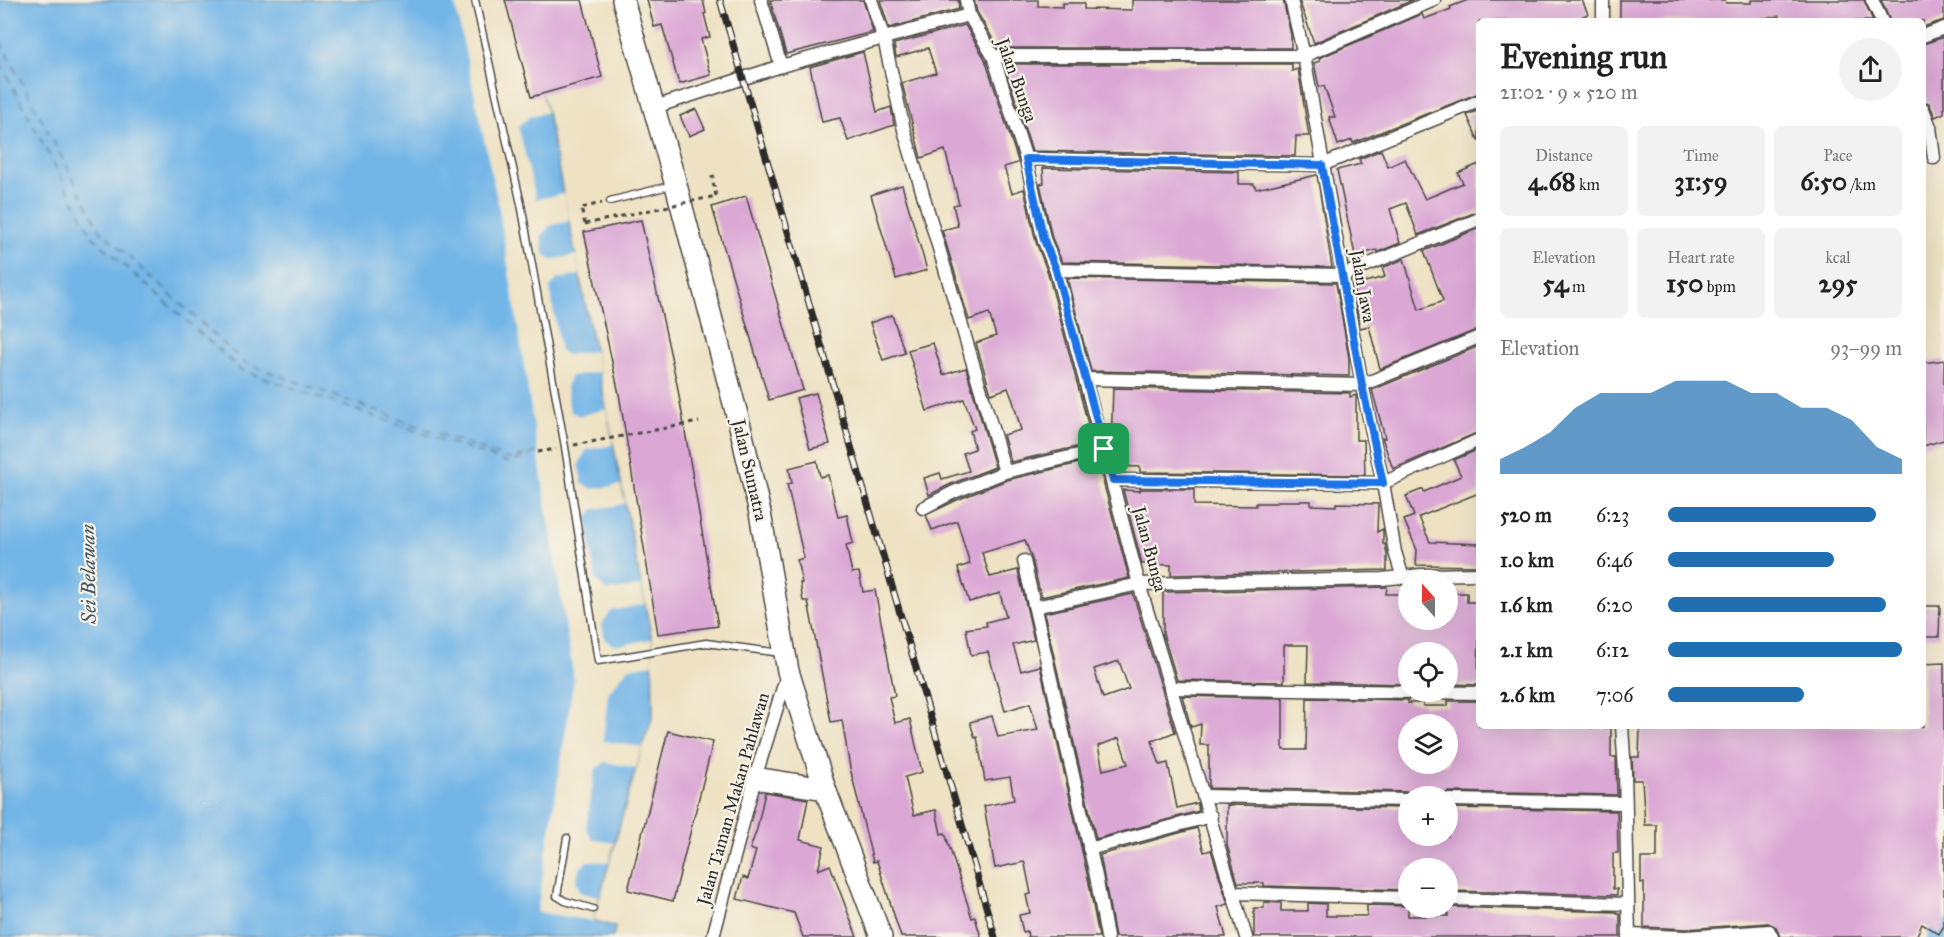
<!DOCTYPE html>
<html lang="en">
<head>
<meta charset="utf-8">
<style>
	body { margin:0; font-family:"IM FELL Great Primer",serif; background:#f2f2f2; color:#222; height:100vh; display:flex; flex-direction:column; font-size:22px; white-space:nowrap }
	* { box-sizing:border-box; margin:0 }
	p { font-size:20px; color:#767676 }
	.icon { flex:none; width:33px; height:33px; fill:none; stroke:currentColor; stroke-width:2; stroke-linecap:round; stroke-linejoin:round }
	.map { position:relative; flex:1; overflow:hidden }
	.panel { position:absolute; left:1476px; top:18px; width:450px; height:711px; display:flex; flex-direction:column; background:#fff; border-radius:9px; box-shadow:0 6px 24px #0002 }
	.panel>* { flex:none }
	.needle { width:39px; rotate:339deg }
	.controls { position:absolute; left:1398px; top:570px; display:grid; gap:12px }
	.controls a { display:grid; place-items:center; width:60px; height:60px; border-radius:50%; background:#fff; box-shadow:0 6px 24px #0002; font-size:30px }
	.pin { position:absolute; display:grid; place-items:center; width:51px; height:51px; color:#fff; margin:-26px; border-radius:12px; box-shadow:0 3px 9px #0006 }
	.round { display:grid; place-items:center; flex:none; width:63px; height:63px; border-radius:32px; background:#f2f2f2 }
	.overview { display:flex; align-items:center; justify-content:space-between; height:102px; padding:0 24px }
	h1 { font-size:33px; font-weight:800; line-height:45px }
	.metrics { display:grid; grid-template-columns:repeat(3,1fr); gap:9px; height:102px; padding:6px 24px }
	.metrics div { display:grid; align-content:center; border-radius:9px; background:#f2f2f2; text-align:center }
	.metrics b { font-size:26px; font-weight:800 }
	.metrics small { font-size:16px; font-weight:400 }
	.metrics p { font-size:16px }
	.chart { height:168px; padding:12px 24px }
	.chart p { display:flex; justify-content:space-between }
	.chart svg { width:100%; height:108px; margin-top:6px; fill:#1f6fb2; opacity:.7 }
	ul { padding:0 24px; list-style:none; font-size:20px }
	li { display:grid; grid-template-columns:96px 72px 1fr; align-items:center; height:45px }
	li i { height:15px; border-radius:8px; background:#1f6fb2 }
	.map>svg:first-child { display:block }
	.water { fill:#72b5e7; stroke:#4e7089; stroke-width:1.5 }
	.pier { fill:#eee2c3 }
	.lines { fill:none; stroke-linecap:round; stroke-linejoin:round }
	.river { stroke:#72b5e7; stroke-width:28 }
	.ferry { stroke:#405463; stroke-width:1.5; stroke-dasharray:8 6; stroke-linecap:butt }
	.building { fill:#dba8d5; fill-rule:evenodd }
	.service-casing { stroke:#484642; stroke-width:9 }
	.minor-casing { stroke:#484642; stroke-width:15 }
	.trunk-casing { stroke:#484642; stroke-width:24 }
	.path { stroke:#484642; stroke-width:3; stroke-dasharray:4.5 4.5; stroke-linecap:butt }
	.service { stroke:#fff; stroke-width:6 }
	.minor { stroke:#fff; stroke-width:12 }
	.trunk { stroke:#fff; stroke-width:21 }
	.rail-casing { stroke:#2b2b2b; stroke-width:7 }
	.rail { stroke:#f7f3e8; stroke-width:4.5; stroke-dasharray:14; stroke-linecap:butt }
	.path-bridge { stroke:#484642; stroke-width:3; stroke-dasharray:4.5 4.5; stroke-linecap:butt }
	.route-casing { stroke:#fff; stroke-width:12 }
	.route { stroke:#1a73e8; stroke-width:8 }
	.labels { text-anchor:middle; stroke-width:4.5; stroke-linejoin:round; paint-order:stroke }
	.street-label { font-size:18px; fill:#2b2b2b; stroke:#f7f3e8 }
	.water-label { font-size:20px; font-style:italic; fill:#405463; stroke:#f7f3e8 }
</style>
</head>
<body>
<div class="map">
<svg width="1944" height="937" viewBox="0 0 1944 937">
	<rect width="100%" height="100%" fill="#f7f3e8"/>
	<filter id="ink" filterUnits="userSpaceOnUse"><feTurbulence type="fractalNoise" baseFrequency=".0167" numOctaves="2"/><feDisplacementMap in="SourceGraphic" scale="12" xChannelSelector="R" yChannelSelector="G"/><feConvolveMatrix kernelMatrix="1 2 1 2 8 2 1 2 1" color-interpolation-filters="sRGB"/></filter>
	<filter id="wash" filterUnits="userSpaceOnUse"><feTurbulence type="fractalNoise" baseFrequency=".008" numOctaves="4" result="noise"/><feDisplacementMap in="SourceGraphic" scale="24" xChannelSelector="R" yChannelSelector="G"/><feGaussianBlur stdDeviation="1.35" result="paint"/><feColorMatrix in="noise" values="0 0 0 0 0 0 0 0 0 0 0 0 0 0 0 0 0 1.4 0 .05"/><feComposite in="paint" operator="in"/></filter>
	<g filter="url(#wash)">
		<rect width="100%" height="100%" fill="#eee2c3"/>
		<path class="water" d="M0,0h514l33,112 105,527 1,77 -11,31 -49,173 22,7 -2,10h-613z"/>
		<path class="pier" d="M454,0h60l33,112 -18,5 -11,9 18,73 28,-5 5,27 -19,5 -9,11 3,16 7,7 25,-5 4,20 -23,4 -7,9 10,63 8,4 27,-4 4,21 -28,4 -5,11 4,24 9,5 27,-7 7,36 -27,5 -7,15 3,18 11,6 28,-4 4,19 -31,5 -8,9 10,62 11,11 34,-5 4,18 -34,7 -9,13 3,16 10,6 37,-7 1,25 -25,4 -20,25 -5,48 39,6 -6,21 -31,-6 -10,8 -9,58 6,11 22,4 -5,19 -22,-1 -8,8 -3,13 5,11 18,3 -6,25 -56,-9 37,-233 -75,-471z"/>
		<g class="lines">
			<path class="river" d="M1941,937l3,-4"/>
			<g class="ferry">
				<path d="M0,41l101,190 144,132 264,96 29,-7"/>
				<path d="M0,63l93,174 148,133 268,93 22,-8"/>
			</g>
		</g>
		<g id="blocks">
			<g class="building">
				<path d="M505,0h77l20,77 -71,20z"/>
				<path d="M647,0h56l3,13 -2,1 6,23 -9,2 10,36 -32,9 -17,-59 -8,2z"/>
				<path d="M770,0h93l10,32 -87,22z"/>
				<path d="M880,0h78l1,9 -70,19z"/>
				<path d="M974,0h64v6l25,1v-4h21v6l48,1v-10h151l8,35v13h-293l-21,-36z"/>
				<path d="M1299,0h114l-99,43z"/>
				<path d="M1468,0h114l6,14 -16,7h-93v72l-126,50 -1,-3 -14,5 -9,-28h6l-11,-31 -5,1 -5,-24 6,-2 -1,-3 103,-44 2,5 27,-10 -1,-2z"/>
				<path d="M1620,0h105l1,3h25v-3h113l9,21h-93l-1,-5 -39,5h-120z"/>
				<path d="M1881,0h63v20l-21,7v-6h-33z"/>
				<path d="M965,25l20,34 33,102v2l-14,4 8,26 12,-4 12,53 12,31 45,170 -82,19 -8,-27 18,-5 -8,-29 -5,-13 -17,6 -15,-51 20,-7 -7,-23 -20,7 -27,-90 16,-4 -5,-21 6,-1 -14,-54 -24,8 -19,-75 34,-10 -8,-25 -32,9 -2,-13z"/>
				<path d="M1944,37v76l-9,4 -6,-14 -6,-2v-57z"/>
				<path d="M863,52l14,60 14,-5 3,18 -46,16 -8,-23 -18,4 -12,-55z"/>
				<path d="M1004,64h288v7l6,-2 11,67h-13l-1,20 -263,-5z"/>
				<path d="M696,109l9,20 -16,7 -9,-20z"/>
				<path d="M1479,110v32l-12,-27z"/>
				<path d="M1381,150l7,17 17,-8 20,40 38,-16 -5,-10 21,-9v47l-61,24 -12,-32 -16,6 10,34 -22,9 -1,-2 -22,5 -18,-85 24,-6 -2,-5z"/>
				<path d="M1043,168l196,4v12h15l2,5 61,-14 15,92 -270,-5 -10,-24 -12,-54 4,-1z"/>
				<path d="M902,185l25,85 -31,9 -25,-84z"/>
				<path d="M746,196l57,194 -34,10 -57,-193z"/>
				<path d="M641,220l36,164 41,242 -60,8 -39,-240 -35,-162z"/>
				<path d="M1479,228v101l-99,40 -11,-43 -9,2 -7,-43 32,-8 -3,-9 22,-9 15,51 24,-9 -19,-50z"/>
				<path d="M1067,278l269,5 13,75v18l-258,-5z"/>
				<path d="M892,315l13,38 -22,7 -13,-37z"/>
				<path d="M933,343l10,32 23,-7 29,99 -44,17 -22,11 -5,-17 16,-5 2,6 27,-8 -6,-18 12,-4 -5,-18 5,-2 -11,-30 -37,12 -19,-61z"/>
				<path d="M1479,346v86l-86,37 -11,-31h3l-2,-8 -11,-40z"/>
				<path d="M1944,360v80l-21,6v-83z"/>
				<path d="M1113,388l237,5v4l6,-2v45h8l1,35 -225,-3v-5l-24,-1 -5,-22z"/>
				<path d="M816,393l14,51 -20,5 -14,-51z"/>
				<path d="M1479,449v44l-60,24 11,25 49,2v22l-63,-1 1,-15 -13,-30 10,-4 -8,-20 17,-7 1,3 37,-16 -7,-16z"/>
				<path d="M1097,459l32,119 -88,19 -9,-38 -7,-19 -43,13 8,24 28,-7 16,70 -21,5 8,26 19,-5 48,212 11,59h-71l-1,-6 -4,1 -4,-17 11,-2 -4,-18 5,-1 -6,-30 -1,-2 -29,6 -11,-62 30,-6 -4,-23 -25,4 -8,-44 -2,1 -5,-16 22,-6 6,21 40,-7 -8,-27 -25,8 -17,-59 -17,3 -5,-26 21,-3 -1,-4 20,-5 -6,-24 -31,9 -11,-34 12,-4 -13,-43 -25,9 -6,-15 31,-15 50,-20z"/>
				<path d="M817,461l3,16 8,-2 10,42 9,-2 6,28 -7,2 6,28 7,-1 4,20 12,-2 20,106 -6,1 6,26 15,-4 12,53 -17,5 9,38 22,-5 5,24 4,-1 27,85 3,-1 6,20h-80l-24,-76 -4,1 -23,-94 -8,-48 -11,2 -23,-121h-5l-3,-18h2l-5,-23 7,-2 -17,-74 5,-1 -3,-15z"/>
				<path d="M1140,489h54v16l62,1v-3h21v-2h34v4l25,1v-3l42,1 -1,28 6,-3v15h2l2,11v15l-216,5v-10l-29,-1 -19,-74 17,1z"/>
				<path d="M1387,587l-1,7h16v3h6v23h40v-25h2v-2h17v9h12l-1,83 -30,-1v-32h-40v32l-101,-2 1,-37h-24v37l-107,-2 -14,-46v-42z"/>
				<path d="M1133,594l42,138 -23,9 8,24 8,-2 9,45 20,-5 2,8 -103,28 -52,-226zM1119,661l10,28 -26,9 -9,-29zM1119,738l9,26 -25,6 -5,-24z"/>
				<path d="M1923,606h17l-1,31h-16z"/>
				<path d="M1944,663v263l-5,8 -17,-10 -6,13h-136l-4,-10 -8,-4 -82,6 -42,-2v-44h-3v-25h16v-33h-12l-3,-45h-9l-1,-23h7l1,-31h283v-62z"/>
				<path d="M1182,696l101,2v52h23l1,-52 101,2v3h15v3h25v-5h30l1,25h112v2h20v29h5l1,38 -169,-3 -7,4h-26l-7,-4 -199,-4v-43h-9l1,-21 -10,3zM1408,724h40v40h-40z"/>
				<path d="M668,731l45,11 -40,159 -45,-11z"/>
				<path d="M765,792l43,7 -8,41 24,6 -6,24 12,-5 27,72h-54l-9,-24 -57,-14 6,-22 5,2 8,-28 -6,-2 7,-20z"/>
				<path d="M1227,805l180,3 -1,28h42v-28l169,3 1,42h-5v36h4v6l-169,-4v-23h-40v22l-144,-4v-3h-26l-11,-38z"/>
				<path d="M1197,828l7,24 7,-2 17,54 -10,3 8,30h-111l-15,-82z"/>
				<path d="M1264,902l17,1v8h27v-8l18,1v12h41v-11l41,1v10h40v-9l169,5v2h3v23h-366v-29h10z"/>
			</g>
		</g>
	</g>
	<g filter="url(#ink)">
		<use href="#blocks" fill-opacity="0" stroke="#484642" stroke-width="1.5"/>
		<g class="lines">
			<g class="service-casing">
				<g id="service">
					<path d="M475,0l46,204 44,243 33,214 108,-18 75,10"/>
					<path d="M610,201l63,-16"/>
					<path d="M567,838l-10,58 8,5 28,8"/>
				</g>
			</g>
			<g class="minor-casing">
				<g id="minor">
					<path d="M761,0l20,66"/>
					<path d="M871,0l13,39 20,91 101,342"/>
					<path d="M966,0l3,15 24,41 33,103 18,81 12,30 83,314 107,353"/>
					<path d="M1291,0l13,56 58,329 21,98 12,69 8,26"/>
					<path d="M1603,0v21"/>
					<path d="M1872,0l10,21"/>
					<path d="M1923,36l21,-8"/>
					<path d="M993,56h311l130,-56"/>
					<path d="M655,107l126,-41 188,-51"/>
					<path d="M1923,109l7,18 4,31"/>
					<path d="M1026,159l296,6 157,-64"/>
					<path d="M1056,270l287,5 136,-56"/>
					<path d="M1086,379l276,6 117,-48"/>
					<path d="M1113,480l270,3 96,-43"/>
					<path d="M923,508l31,-16 51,-20 99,-23"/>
					<path d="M1024,561l72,315 11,61"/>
					<path d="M1035,607l104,-23 243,-5 39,-4 58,-1"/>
					<path d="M1170,688l309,5"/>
					<path d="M1622,726l3,46 4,165"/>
					<path d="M1204,796l204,4"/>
					<path d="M1448,800l176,3"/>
					<path d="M1089,849l122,-33"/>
					<path d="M1232,893l176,5"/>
					<path d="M1448,899l180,5"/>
					<path d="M1629,935l57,2 83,-6 3,6"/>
					<path d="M713,937l42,-159 32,-103"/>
				</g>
			</g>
			<g class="trunk-casing">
				<g id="trunk">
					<path d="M623,0l53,185 64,241 20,87 28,158 37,118 56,148"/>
					<path d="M755,778l70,11"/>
				</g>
			</g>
			<g class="path">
				<path d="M716,196l-4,-19 6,-3"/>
				<path d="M585,224l-4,-16 21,-5"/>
				<path d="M574,445l125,-23"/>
				<path d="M538,452l18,-3"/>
			</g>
			<use href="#service" class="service"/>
			<use href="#minor" class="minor"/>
			<use href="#trunk" class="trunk"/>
			<g class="rail-casing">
				<path id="rail" d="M720,0l275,937"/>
			</g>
			<use href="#rail" class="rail"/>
			<path class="path-bridge" d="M585,224l131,-28"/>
		</g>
	</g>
	<g class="lines" filter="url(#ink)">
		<g class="route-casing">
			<path id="route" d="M1026,159l296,6 40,220 21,98 -270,-3 -57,-210 -12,-30z"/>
		</g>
		<use href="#route" class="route"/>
	</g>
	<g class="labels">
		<g class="street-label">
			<text transform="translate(1017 80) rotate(70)" y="6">Jalan Bunga</text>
			<text transform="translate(1363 286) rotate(80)" y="6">Jalan Jawa</text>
			<text transform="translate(750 470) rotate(77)" y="6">Jalan Sumatra</text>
			<text transform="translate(1150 549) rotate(75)" y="6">Jalan Bunga</text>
			<text transform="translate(733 799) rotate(-74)" y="6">Jalan Taman Makan Pahlawan</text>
		</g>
		<g class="water-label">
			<text transform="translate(88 574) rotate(-91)" y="7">Sei Belawan</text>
		</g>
	</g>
</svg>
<div class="controls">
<a><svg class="needle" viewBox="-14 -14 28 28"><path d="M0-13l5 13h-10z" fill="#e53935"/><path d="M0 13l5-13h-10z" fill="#767676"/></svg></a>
<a><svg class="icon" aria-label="locate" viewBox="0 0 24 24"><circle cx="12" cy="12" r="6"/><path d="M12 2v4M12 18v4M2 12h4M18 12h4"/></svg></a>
<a><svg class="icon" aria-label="layers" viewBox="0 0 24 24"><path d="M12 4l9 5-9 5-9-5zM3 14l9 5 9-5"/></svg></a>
<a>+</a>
<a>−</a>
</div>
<div class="pin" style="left:1104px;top:449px;background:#1e9e55"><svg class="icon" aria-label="arrive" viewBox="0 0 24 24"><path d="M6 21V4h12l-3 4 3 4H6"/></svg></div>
<section class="panel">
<div class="overview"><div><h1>Evening run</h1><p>21:02 · 9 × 520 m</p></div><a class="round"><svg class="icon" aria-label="share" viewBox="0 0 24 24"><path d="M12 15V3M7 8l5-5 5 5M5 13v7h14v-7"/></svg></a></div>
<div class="metrics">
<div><p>Distance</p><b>4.68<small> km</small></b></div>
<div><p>Time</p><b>31:59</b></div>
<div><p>Pace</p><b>6:50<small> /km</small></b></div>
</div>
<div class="metrics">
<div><p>Elevation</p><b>54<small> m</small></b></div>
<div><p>Heart rate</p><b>150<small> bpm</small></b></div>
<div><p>kcal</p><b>295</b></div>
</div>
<div class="chart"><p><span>Elevation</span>93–99 m</p>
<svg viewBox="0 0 160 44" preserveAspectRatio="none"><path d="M0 44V38L10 33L20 27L30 17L40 11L50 11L60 11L70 6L80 6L90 6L100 11L110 11L120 17L130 17L140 22L150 33L160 38V44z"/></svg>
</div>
<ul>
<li><b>520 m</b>6:23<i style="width:89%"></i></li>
<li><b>1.0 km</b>6:46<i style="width:71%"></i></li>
<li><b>1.6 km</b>6:20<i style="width:93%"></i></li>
<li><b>2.1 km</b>6:12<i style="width:100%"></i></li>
<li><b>2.6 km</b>7:06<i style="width:58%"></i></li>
</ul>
</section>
</div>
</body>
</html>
